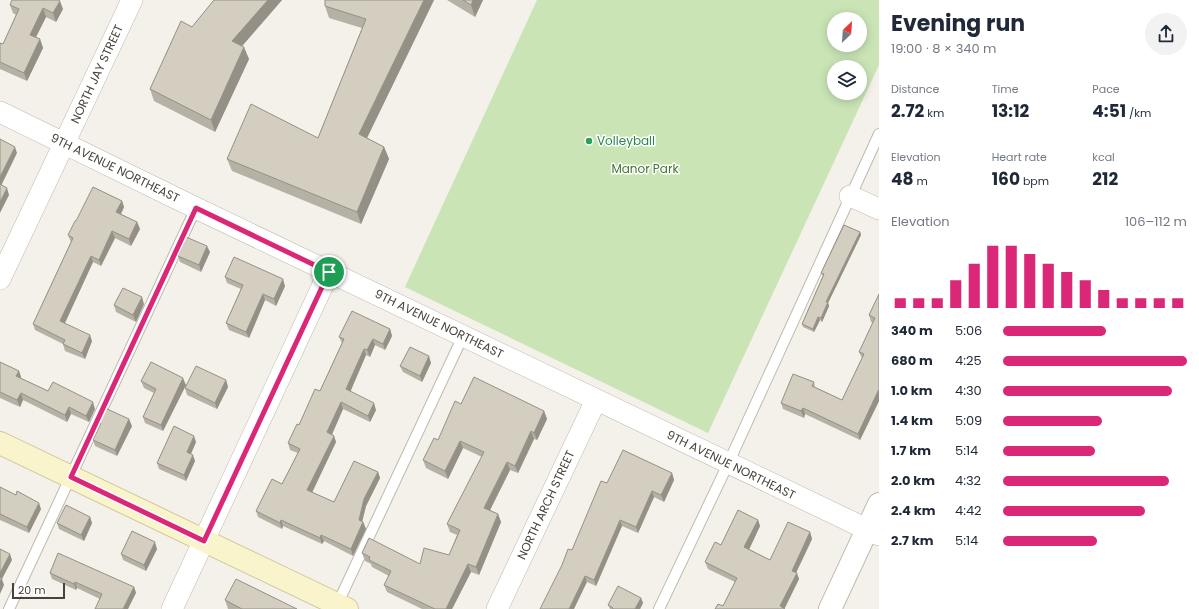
<!DOCTYPE html>
<html lang="en">
<head>
<meta charset="utf-8">
<style>
	body { margin:0; font-family:Poppins,sans-serif; background:#f2f2f3; color:#1f2937; height:100vh; display:flex; flex-direction:column; font-size:15px; white-space:nowrap }
	* { box-sizing:border-box; margin:0 }
	p { font-size:13px; color:#747a83 }
	.icon { flex:none; width:22px; height:22px; fill:none; stroke:currentColor; stroke-width:2; stroke-linecap:round; stroke-linejoin:round }
	.map { position:relative; flex:1; overflow:hidden }
	.details { display:flex; flex-direction:column; background:#fff; width:320px }
	.details>* { flex:none }
	.needle { width:26px; rotate:25deg }
	.fabs { position:absolute; left:827px; top:12px; display:grid; gap:8px }
	.fabs a { display:grid; place-items:center; width:40px; height:40px; border-radius:50%; background:#fff; box-shadow:0 2px 10px #0003; font-size:20px }
	.scale { position:absolute; left:12px; bottom:10px; width:53px; box-sizing:border-box; padding-left:4px; border:2px solid #474338; border-top:0; font-size:11px; line-height:14px; white-space:nowrap; color:#474338; -webkit-text-stroke:3px #fff; paint-order:stroke }
	.pin { position:absolute; display:grid; place-items:center; width:34px; height:34px; color:#fff; margin:-17px; border:2px solid #fff; border-radius:50%; box-shadow:0 1px 4px #0007 }
	.round { display:grid; place-items:center; flex:none; width:42px; height:42px; border-radius:21px; background:#f2f2f3 }
	.head { display:flex; align-items:center; justify-content:space-between; height:68px; padding:0 12px }
	h1 { font-size:22px; font-weight:700; line-height:30px }
	.stats { display:grid; grid-template-columns:repeat(3,1fr); gap:6px; height:68px; padding:4px 12px }
	.stats div { display:grid; align-content:center }
	.stats b { font-size:17px; font-weight:700 }
	.stats small { font-size:11px; font-weight:400 }
	.stats p { font-size:11px }
	.chart { height:112px; padding:8px 12px }
	.chart p { display:flex; justify-content:space-between }
	.chart svg { width:100%; height:72px; margin-top:4px; stroke:#db2777; stroke-width:6 }
	ul { padding:0 12px; list-style:none; font-size:13px }
	li { display:grid; grid-template-columns:64px 48px 1fr; align-items:center; height:30px }
	li i { height:10px; border-radius:5px; background:#db2777 }
	main { display:flex; flex:1; min-height:0 }
	.map>svg:first-child { display:block }
	.green { fill:#cae4b6; fill-rule:evenodd }
	.lines { fill:none; stroke-linecap:round; stroke-linejoin:round }
	.service-casing { stroke:#bebaad; stroke-width:12 }
	.minor-casing { stroke:#bebaad; stroke-width:22 }
	.tertiary-casing { stroke:#bebaad; stroke-width:24 }
	.secondary-casing { stroke:#cfc79c; stroke-width:24 }
	.service { stroke:#fff; stroke-width:10 }
	.minor { stroke:#fff; stroke-width:21 }
	.tertiary { stroke:#fff; stroke-width:22 }
	.secondary { stroke:#faf4cc; stroke-width:22 }
	.wall { fill:#b6b1a5 }
	.shaded-wall { fill:#949086 }
	.building { fill:#d4cec0; stroke:#949086 }
	.route-casing { stroke:#fff; stroke-width:8 }
	.route { stroke:#db2777; stroke-width:5 }
	.leisure-dot { fill:#2e9e5b; stroke:#fff; stroke-width:1.5 }
	.labels { text-anchor:middle; stroke-width:3; stroke-linejoin:round; paint-order:stroke }
	.street-label { font-size:12px; fill:#474338; stroke:#fff }
	.leisure-label { font-size:12px; fill:#27864d; stroke:#fff; text-anchor:start }
	.park-label { font-size:12px; fill:#42742f; stroke:#fff }
</style>
</head>
<body>
<main>
<div class="map">
<svg width="879" height="609" viewBox="0 0 879 609">
	<rect width="100%" height="100%" fill="#f3f1e9"/>
	<path class="green" d="M537,0h342v65l-171,368 -303,-146zM834,19h26v26h-26zM834,67h26v26h-26z"/>
	<g class="lines">
		<g class="service-casing">
			<g id="service">
				<path d="M336,607l127,-271"/>
				<path d="M9,609l187,-401"/>
				<path d="M659,609l69,-145 151,-330"/>
			</g>
		</g>
		<g class="minor-casing">
			<g id="minor">
				<path d="M0,112l196,96 683,327"/>
				<path d="M850,196l29,13"/>
				<path d="M0,279l132,-279"/>
				<path d="M172,609l157,-337"/>
				<path d="M497,609l99,-209"/>
			</g>
		</g>
		<g class="tertiary-casing">
			<path id="tertiary" d="M830,609l49,-105"/>
		</g>
		<g class="secondary-casing">
			<path id="secondary" d="M0,443l347,166"/>
		</g>
		<use href="#service" class="service"/>
		<use href="#minor" class="minor"/>
		<use href="#tertiary" class="tertiary"/>
		<use href="#secondary" class="secondary"/>
	</g>
	<g class="wall">
		<path d="M214,0h68l-40,46 7,13 -34,73 -61,-31 -4,-12 42,-62z"/>
		<path d="M434,0l-67,138 17,9 5,12 -28,65 -129,-53 -5,-12 91,-21 44,-110 -33,-10 -4,-12z"/>
		<path d="M447,0h36l-8,17z"/>
		<path d="M10,5l53,4 -7,13 -10,-5 -10,20 4,2 3,9 -16,33 -27,-12v-26l3,1 13,-29 -3,-2z"/>
		<path d="M122,201l2,6 -3,7 16,8 3,7 -9,17 -16,-8 -14,28 -8,-4 -28,61 27,18 -7,18 -20,-8 -2,-7 -28,-14 -2,-6 38,-82 -3,-7 8,-14z"/>
		<path d="M860,232l1,3 -33,68 1,3 -7,16 -2,-2 -6,12 -11,-5 -1,-3 21,-48 -2,-3z"/>
		<path d="M210,252l-9,20 -21,-10 -2,-6z"/>
		<path d="M225,277l60,9 -9,20 -11,-6 -16,38 -20,-8 -3,-7 15,-34 -14,-6z"/>
		<path d="M879,295v106l-19,39 -55,-26 -1,4 -21,-9 -2,-6 33,-21 1,5 27,13 20,-42 -3,-6 14,-29 -2,-1 -2,-7z"/>
		<path d="M144,304l-8,18 -20,-10 -2,-7z"/>
		<path d="M390,329l2,7 -7,14 -10,-5 -5,12 -4,-2 -16,36 26,19 -6,12 -27,-13 -11,25 2,2 2,6 -24,50 22,10 44,-30 2,6 -14,28 -4,16h1l3,7 -13,27 -29,-15 -2,3 -39,-18 -1,3 -24,-12 -2,-6 26,-27 16,-31 -8,-3 -2,-7 11,-18 21,-34 22,-48 -3,-6z"/>
		<path d="M0,362l19,9 2,6v1l27,13 47,18 -6,13 -18,-8 -4,8 -44,-22 -3,7 -20,-9z"/>
		<path d="M431,363l-9,19 -19,-10 -3,-6z"/>
		<path d="M226,380l2,7 -11,22 -30,-14 -2,-7z"/>
		<path d="M141,381l45,4 -23,46 -18,-8 -2,-6 11,-24 -10,-5z"/>
		<path d="M461,404l83,7 3,8 -10,21 -3,-1 -16,34 -8,-3 -20,40 8,4 3,8 -22,53 -8,-3 -19,37h-30l-35,-17 -3,-7 5,-9 -17,-9 -1,-3 -6,-3 -3,-8 58,11 29,-9 8,-20 -7,-3 -3,-8 35,-67 -19,-9 -15,31 -22,-11 -3,-8 15,-20z"/>
		<path d="M98,422l34,4 -15,30 -22,-10 -2,-6 7,-14z"/>
		<path d="M196,442l-5,12 4,7 -9,20 -27,-12 -2,-6z"/>
		<path d="M672,473l2,7 -10,22 -10,-5 -16,36 -16,-7 -26,60 -9,-4 -15,-32 35,-67z"/>
		<path d="M0,487l41,22 -12,24 -29,-13z"/>
		<path d="M90,517l2,6 -8,18 -25,-12 -2,-6z"/>
		<path d="M758,520l2,6 -11,23 21,11 40,-28 2,7 -16,34 3,6 -14,29 -62,-2 12,-24 -27,-13 -3,-7 16,-17z"/>
		<path d="M157,549l-11,22 -23,-11 -2,-6z"/>
		<path d="M50,573l84,14 2,6 -36,6 -23,-11 -1,2 -24,-11z"/>
		<path d="M641,598l2,5 -3,6h-30l-2,-4z"/>
		<path d="M225,600l72,9h-69z"/>
	</g>
	<g class="shaded-wall">
		<path d="M268,0h14l-46,53 -4,-12z"/>
		<path d="M424,0h10l-71,146 -4,-12z"/>
		<path d="M473,0h10l-8,17 -4,-12z"/>
		<path d="M60,1l3,8 -7,13 -3,-9z"/>
		<path d="M43,8l3,9 -13,26 -3,-8z"/>
		<path d="M40,39l3,9 -16,33 -3,-8z"/>
		<path d="M244,47l5,12 -34,73 -4,-12z"/>
		<path d="M15,147l2,6 -17,35v-11z"/>
		<path d="M384,147l5,12 -28,65 -4,-12z"/>
		<path d="M7,188l2,7 -9,18v-11z"/>
		<path d="M122,201l2,6 -5,11 -3,-6z"/>
		<path d="M137,222l3,7 -9,17 -2,-7z"/>
		<path d="M112,231l3,7 -14,28 -2,-6z"/>
		<path d="M860,232l1,3 -33,68 1,3 -7,16 -1,-4 5,-16z"/>
		<path d="M207,246l3,6 -9,20 -2,-7z"/>
		<path d="M91,256l2,6 -30,65 -3,-6z"/>
		<path d="M283,279l2,7 -9,20 -2,-7z"/>
		<path d="M263,294l2,6 -16,38 -3,-6z"/>
		<path d="M142,297l2,7 -8,18 -3,-7z"/>
		<path d="M818,317l2,3 -6,12 -1,-3z"/>
		<path d="M390,329l2,7 -7,14 -2,-6z"/>
		<path d="M90,335l2,6 -7,18 -3,-6z"/>
		<path d="M373,339l2,6 -5,12 -3,-7z"/>
		<path d="M364,349l2,6 -17,40 -3,-6z"/>
		<path d="M429,356l2,7 -9,19 -2,-6z"/>
		<path d="M19,371l2,6 -2,6 -3,-7z"/>
		<path d="M183,378l3,7 -23,46 -2,-6z"/>
		<path d="M226,380l2,7 -11,22 -2,-6z"/>
		<path d="M879,389v12l-19,39 -2,-6z"/>
		<path d="M21,393l2,7 -3,7 -3,-7z"/>
		<path d="M93,402l2,7 -6,13 -3,-6z"/>
		<path d="M341,402l2,7 -13,30 -3,-7z"/>
		<path d="M374,403l2,7 -6,12 -2,-6z"/>
		<path d="M69,407l2,7 -4,8 -2,-7z"/>
		<path d="M803,408l2,6 -1,4 -3,-7z"/>
		<path d="M544,411l3,8 -10,21 -3,-7z"/>
		<path d="M129,419l3,7 -15,30 -2,-6z"/>
		<path d="M531,431l3,8 -16,34 -3,-7z"/>
		<path d="M194,436l2,6 -7,16 -2,-6z"/>
		<path d="M334,436l2,6 -26,55 -3,-7z"/>
		<path d="M460,441l3,7 -15,31 -3,-8z"/>
		<path d="M193,455l2,6 -9,20 -2,-6z"/>
		<path d="M507,462l3,8 -23,46 -3,-8z"/>
		<path d="M378,472l2,6 -14,28 -5,20 2,-4 3,7 -13,27 -2,-7 13,-50z"/>
		<path d="M672,473l2,7 -10,22 -3,-7z"/>
		<path d="M652,491l2,6 -16,36 -2,-6z"/>
		<path d="M39,503l2,6 -12,24 -2,-6z"/>
		<path d="M498,514l3,8 -22,53 -3,-8z"/>
		<path d="M90,517l2,6 -8,18 -3,-6z"/>
		<path d="M281,520l2,6 -1,3 -2,-6z"/>
		<path d="M620,520l2,6 -26,60 -2,-6z"/>
		<path d="M758,520l2,6 -13,28 -3,-7z"/>
		<path d="M810,532l2,7 -18,38 -2,-6z"/>
		<path d="M321,535l3,6 -2,3 -2,-6z"/>
		<path d="M155,542l2,7 -11,22 -2,-6z"/>
		<path d="M10,554l2,6 -10,19 2,6 -4,9v-21z"/>
		<path d="M468,564l3,8 -19,37h-6z"/>
		<path d="M797,573l2,6 -15,30 -4,-3z"/>
		<path d="M585,576l2,6 -13,27h-5z"/>
		<path d="M75,582l2,6 -1,2 -2,-6z"/>
		<path d="M134,587l2,6 -8,16h-5z"/>
		<path d="M641,598l2,5 -3,6h-5z"/>
	</g>
	<g class="building">
		<path d="M12,0h46l2,1 -7,12 -10,-5 -13,27 10,4 -16,34 -24,-11v-19l3,1 16,-35 -9,-4z"/>
		<path d="M214,0h54l-36,41 12,6 -33,73 -61,-31 31,-68 11,6z"/>
		<path d="M325,0h99l-65,134 25,13 -27,65 -130,-53 24,-55 67,34 48,-119 -41,-13z"/>
		<path d="M463,0h10l-2,5z"/>
		<path d="M0,139l15,8 -15,30z"/>
		<path d="M0,184l7,4 -7,14z"/>
		<path d="M93,187l29,14 -6,11 21,10 -8,17 -17,-8 -13,29 -8,-4 -31,65 30,14 -8,18 -19,-9 2,-4 -32,-16 40,-86 -5,-3 7,-14h1z"/>
		<path d="M844,225l16,7 -34,70h2l-7,16 -3,-1 -5,12 -11,-5 22,-50 -3,-1z"/>
		<path d="M186,237l21,9 -8,19 -21,-9z"/>
		<path d="M234,257l49,22 -9,20 -11,-5 -17,38 -20,-9 17,-38 -18,-8z"/>
		<path d="M123,288l19,9 -9,18 -19,-10z"/>
		<path d="M879,294v95l-21,45 -55,-26 -2,3 -20,-8 12,-29 21,8 -2,4 30,14 22,-46 -5,-2 16,-34 -6,-3z"/>
		<path d="M352,311l38,18 -7,15 -10,-5 -6,11 -3,-1 -18,40 28,14 -6,13 -27,-14 -14,30 7,4 -27,54 27,12 20,-41 24,11 -14,27 -5,21 4,2 -12,27 -30,-14 -1,3 -39,-18 -1,3 -24,-12 16,-32 10,5 18,-35 -12,-6 9,-19 2,1 16,-36 5,2 24,-52 -5,-2z"/>
		<path d="M410,347l19,9 -9,20 -20,-10z"/>
		<path d="M0,362l19,9 -3,5 32,15 5,-9 40,20 -7,14 -17,-9 -4,8 -44,-22 -4,7 -17,-8z"/>
		<path d="M151,362l32,16 -22,47 -18,-8 13,-28 -15,-8z"/>
		<path d="M196,366l30,14 -11,23 -30,-15z"/>
		<path d="M474,377l70,34 -10,22 -3,-2 -16,35 -8,-4 -23,46 14,6 -22,53 -8,-3 -22,45h-11l-51,-24 7,-14 -22,-11 1,-3 -8,-4 7,-15 51,26 4,-16 25,7 11,-25 -13,-6 37,-72 -24,-11 -15,30 -22,-11 11,-22 4,2 17,-39 6,3z"/>
		<path d="M105,408l24,11 -14,31 -22,-10 8,-17 -3,-1z"/>
		<path d="M174,426l20,10 -7,16 6,3 -9,20 -27,-12z"/>
		<path d="M623,450l49,23 -11,22 -9,-4 -16,36 -16,-7 -26,60 -9,-4 -16,33h-29l22,-44 6,-16 4,1 29,-69 6,2z"/>
		<path d="M0,487l16,8 1,-4 22,12 -12,24 -27,-13z"/>
		<path d="M66,505l24,12 -9,18 -24,-12z"/>
		<path d="M738,510l20,10 -14,27 26,13 18,-38 22,10 -18,39 5,2 -17,33 5,3h-70l3,-5 5,2 14,-28 -32,-16 10,-20 6,3z"/>
		<path d="M132,531l23,11 -11,23 -23,-11z"/>
		<path d="M0,549l10,5 -10,19z"/>
		<path d="M58,553l76,34 -11,22h-28l7,-15 -27,-12 -1,2 -24,-11z"/>
		<path d="M0,577l2,1 -2,4z"/>
		<path d="M236,579l61,30h-55l-17,-9z"/>
		<path d="M618,586l23,12 -6,11h-22v-1l-5,-3z"/>
	</g>
	<g class="lines">
		<g class="route-casing">
			<path id="route" d="M196,208l133,64 -125,269 -133,-64z"/>
		</g>
		<use href="#route" class="route"/>
	</g>
	<circle class="leisure-dot" cx="589" cy="141" r="4"/>
	<g class="labels">
		<g class="street-label">
			<text transform="translate(97 74) rotate(-65)" y="4">NORTH JAY STREET</text>
			<text transform="translate(115 168) rotate(26)" y="4">9TH AVENUE NORTHEAST</text>
			<text transform="translate(439 324) rotate(26)" y="4">9TH AVENUE NORTHEAST</text>
			<text transform="translate(731 465) rotate(26)" y="4">9TH AVENUE NORTHEAST</text>
			<text transform="translate(546 505) rotate(-65)" y="4">NORTH ARCH STREET</text>
		</g>
		<g class="leisure-label">
			<text x="597" y="145">Volleyball</text>
		</g>
		<g class="park-label">
			<text x="645" y="173">Manor Park</text>
		</g>
	</g>
</svg>
<div class="fabs">
<a><svg class="needle" viewBox="-14 -14 28 28"><path d="M0-13l5 13h-10z" fill="#e53935"/><path d="M0 13l5-13h-10z" fill="#747a83"/></svg></a>
<a><svg class="icon" aria-label="layers" viewBox="0 0 24 24"><path d="M12 4l9 5-9 5-9-5zM3 14l9 5 9-5"/></svg></a>
</div>
<div class="scale">20 m</div>
<div class="pin" style="left:329px;top:272px;background:#1e9e55"><svg class="icon" aria-label="arrive" viewBox="0 0 24 24"><path d="M6 21V4h12l-3 4 3 4H6"/></svg></div>
</div>
<section class="details">
<div class="head"><div><h1>Evening run</h1><p>19:00 · 8 × 340 m</p></div><a class="round"><svg class="icon" aria-label="share" viewBox="0 0 24 24"><path d="M12 15V3M7 8l5-5 5 5M5 13v7h14v-7"/></svg></a></div>
<div class="stats">
<div><p>Distance</p><b>2.72<small> km</small></b></div>
<div><p>Time</p><b>13:12</b></div>
<div><p>Pace</p><b>4:51<small> /km</small></b></div>
</div>
<div class="stats">
<div><p>Elevation</p><b>48<small> m</small></b></div>
<div><p>Heart rate</p><b>160<small> bpm</small></b></div>
<div><p>kcal</p><b>212</b></div>
</div>
<div class="chart"><p><span>Elevation</span>106–112 m</p>
<svg viewBox="0 0 160 44" preserveAspectRatio="none"><path d="M5 44V38M15 44V38M25 44V38M35 44V27M45 44V17M55 44V6M65 44V6M75 44V11M85 44V17M95 44V22M105 44V27M115 44V33M125 44V38M135 44V38M145 44V38M155 44V38"/></svg>
</div>
<ul>
<li><b>340 m</b>5:06<i style="width:56%"></i></li>
<li><b>680 m</b>4:25<i style="width:100%"></i></li>
<li><b>1.0 km</b>4:30<i style="width:92%"></i></li>
<li><b>1.4 km</b>5:09<i style="width:54%"></i></li>
<li><b>1.7 km</b>5:14<i style="width:50%"></i></li>
<li><b>2.0 km</b>4:32<i style="width:90%"></i></li>
<li><b>2.4 km</b>4:42<i style="width:77%"></i></li>
<li><b>2.7 km</b>5:14<i style="width:51%"></i></li>
</ul>
</section>
</main>
</body>
</html>
